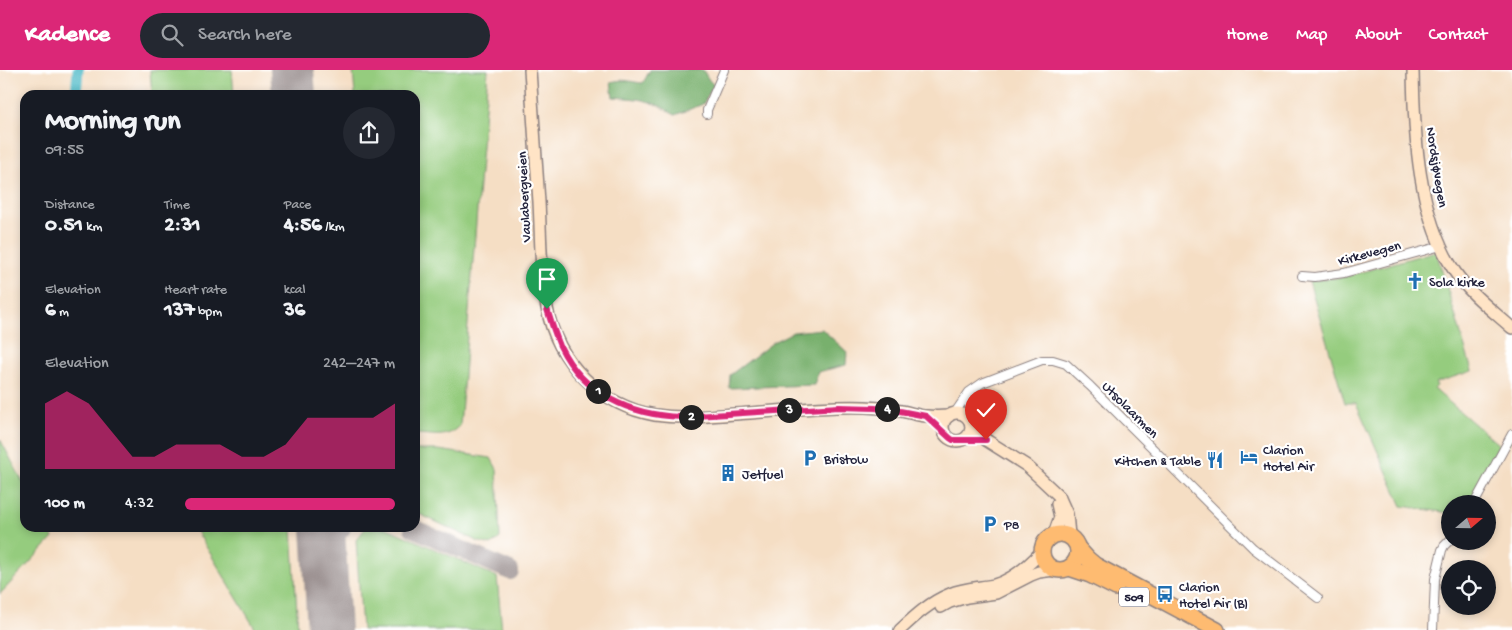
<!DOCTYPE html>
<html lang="en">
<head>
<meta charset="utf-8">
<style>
	body { margin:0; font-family:"Gochi Hand",sans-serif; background:#242831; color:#f1f3f6; height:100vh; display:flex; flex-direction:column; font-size:19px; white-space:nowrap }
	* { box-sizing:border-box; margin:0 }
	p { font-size:16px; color:#9ea1a6 }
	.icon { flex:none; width:28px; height:28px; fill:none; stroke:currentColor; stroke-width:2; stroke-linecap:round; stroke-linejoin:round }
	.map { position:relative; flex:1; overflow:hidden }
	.side { position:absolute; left:20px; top:20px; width:400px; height:442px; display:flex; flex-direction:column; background:#171b24; border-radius:15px; box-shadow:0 2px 8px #0003 }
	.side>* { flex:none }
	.needle { width:32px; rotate:70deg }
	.fabs { position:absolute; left:1441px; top:425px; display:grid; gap:10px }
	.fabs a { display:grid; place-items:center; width:55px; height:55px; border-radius:50%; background:#171b24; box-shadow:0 2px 8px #0003; font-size:25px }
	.pin { position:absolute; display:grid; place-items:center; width:42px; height:42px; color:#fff; margin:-51px -21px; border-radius:50% 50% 50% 0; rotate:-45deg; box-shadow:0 0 5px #0007 }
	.pin .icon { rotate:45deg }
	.km { position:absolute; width:25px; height:25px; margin:-12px; border-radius:50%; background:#222; color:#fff; font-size:14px; line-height:25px; text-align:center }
	.round { display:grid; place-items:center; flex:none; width:52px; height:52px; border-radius:26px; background:#242831 }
	.overview { display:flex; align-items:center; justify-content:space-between; height:85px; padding:0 25px }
	h1 { font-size:28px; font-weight:700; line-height:38px }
	.figures { display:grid; grid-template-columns:repeat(3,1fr); gap:8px; height:85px; padding:5px 25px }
	.figures div { display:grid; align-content:center }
	.figures b { font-size:21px; font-weight:700 }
	.figures small { font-size:14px; font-weight:400 }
	.figures p { font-size:14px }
	.chart { height:140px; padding:10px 25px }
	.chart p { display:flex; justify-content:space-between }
	.chart svg { width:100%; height:90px; margin-top:5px; fill:#db2777; opacity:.7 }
	ul { padding:0 25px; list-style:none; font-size:16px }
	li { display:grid; grid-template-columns:80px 60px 1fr; align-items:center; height:38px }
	li i { height:12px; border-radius:6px; background:#db2777 }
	header { display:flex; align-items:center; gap:30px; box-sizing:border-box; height:70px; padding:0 25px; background:#db2777; color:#fff }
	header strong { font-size:24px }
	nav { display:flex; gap:28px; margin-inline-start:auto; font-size:18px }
	.search { width:350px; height:45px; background:#242831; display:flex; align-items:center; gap:12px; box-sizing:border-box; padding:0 18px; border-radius:28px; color:#9ea1a6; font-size:19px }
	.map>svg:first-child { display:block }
	.green { fill:#95cc7e; stroke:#5c775c }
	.forest { fill:#78b06d; stroke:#4d6954 }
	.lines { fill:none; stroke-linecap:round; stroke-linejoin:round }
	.river { stroke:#4dbac7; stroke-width:11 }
	.taxiway { stroke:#8c8080; stroke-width:18 }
	.runway { stroke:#8c8080; stroke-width:44 }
	.street-casing { stroke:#8c8080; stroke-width:10 }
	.secondary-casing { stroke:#8c8080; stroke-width:14 }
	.highway-casing { stroke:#8c8080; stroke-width:18 }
	.street { stroke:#fff; stroke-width:8 }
	.secondary { stroke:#ffe4c6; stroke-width:11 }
	.highway { stroke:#febb71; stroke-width:15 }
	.route-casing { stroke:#fff; stroke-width:10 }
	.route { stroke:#db2777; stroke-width:6 }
	.labels { text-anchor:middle; stroke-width:4.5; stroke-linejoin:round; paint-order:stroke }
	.shield { fill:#fff; stroke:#646476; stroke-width:1 }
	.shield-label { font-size:12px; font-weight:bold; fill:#22223b }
	.street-label { font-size:14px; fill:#22223b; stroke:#fff }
	.poi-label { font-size:14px; fill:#22223b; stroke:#fff; text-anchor:start }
</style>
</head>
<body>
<header>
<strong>Kadence</strong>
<div class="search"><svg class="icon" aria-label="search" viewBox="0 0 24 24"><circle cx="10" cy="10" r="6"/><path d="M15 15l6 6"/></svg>Search here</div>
<nav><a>Home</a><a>Map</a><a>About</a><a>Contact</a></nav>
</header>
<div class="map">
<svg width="1512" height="560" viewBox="0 0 1512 560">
	<rect width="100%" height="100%" fill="#fff"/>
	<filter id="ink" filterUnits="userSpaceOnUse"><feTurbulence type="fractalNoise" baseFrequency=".02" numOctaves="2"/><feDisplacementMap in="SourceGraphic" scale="10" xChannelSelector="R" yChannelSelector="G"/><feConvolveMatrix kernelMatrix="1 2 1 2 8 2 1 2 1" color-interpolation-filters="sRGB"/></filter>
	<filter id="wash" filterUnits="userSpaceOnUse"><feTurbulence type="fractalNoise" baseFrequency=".0096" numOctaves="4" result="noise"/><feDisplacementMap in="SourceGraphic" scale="20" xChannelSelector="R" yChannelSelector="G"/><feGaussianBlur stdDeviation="1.12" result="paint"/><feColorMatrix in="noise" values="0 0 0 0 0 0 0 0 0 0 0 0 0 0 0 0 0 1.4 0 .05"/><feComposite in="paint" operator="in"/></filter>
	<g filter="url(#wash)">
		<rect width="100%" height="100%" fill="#f5dec4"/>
		<g class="green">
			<path d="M150,0h82l2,25h-82z"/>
			<path d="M353,0h135l-28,356c-14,14 -27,8 -45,8v-339h-60z"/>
			<path d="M1436,181l36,120 -37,12 2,3 -3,3 65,56 -7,13 2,2 -25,44h-19v9l-48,-7 -46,-103h-11l-36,-122 35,-4z"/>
			<path d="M0,369l25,47v42h23l5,10 -53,56z"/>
			<path d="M415,380h24l52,8 6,11 3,69 -9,7 -14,-4 -62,-29z"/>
			<path d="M195,458h97l6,102h-42z"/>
			<path d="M368,458h19l110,49 5,53h-140l-6,-90 9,-11z"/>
		</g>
		<g class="forest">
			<path d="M650,0h53l6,10 5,5 -11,19 -28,11c-24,-16 -34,-16 -62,-18l-2,-15c14,-4 18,0 32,1z"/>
			<path d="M822,259l25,23 -1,13 -28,7 -4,13 -85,3 1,-13 45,-34 18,-9z"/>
		</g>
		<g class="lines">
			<path class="river" d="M76,25l2,-25"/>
			<g class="taxiway">
				<path d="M413,458l97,43"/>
				<path d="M325,488l3,-14 14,-16"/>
			</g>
			<g class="runway">
				<path d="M292,0l2,25"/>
				<path d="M323,458l6,102"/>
			</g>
		</g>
	</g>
	<g filter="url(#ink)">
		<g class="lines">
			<g class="street-casing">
				<g id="street">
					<path d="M707,44v-4l17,-40"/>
					<path d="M1302,206l13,1 29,-4 97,-27"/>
					<path d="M954,344l15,-22 13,-9 60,-23h11l13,4 24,22 163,162 65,50"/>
					<path d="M969,349v-15l5,-15"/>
					<path d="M1474,434l38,-70"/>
					<path d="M1433,560l2,-51 7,-29 2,-4 6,-6"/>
				</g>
			</g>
			<g class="secondary-casing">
				<g id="secondary">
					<path d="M530,0c3,44 6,88 9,132 2,35 1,71 8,106 10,54 54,98 108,107 27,4 54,1 80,-1 34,-2 68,-6 102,-7 21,-1 43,0 64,4 8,1 17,5 26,5 7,1 15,0 22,0"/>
					<path d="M1413,0c1,65 5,147 42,202 15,22 38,39 57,56"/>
					<circle cx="957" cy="357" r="14"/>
					<path d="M971,355l15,15 41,26 32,30 8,18 2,21"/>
					<path d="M1054,464l6,-17 -3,-13"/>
					<path d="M941,537l9,-5 17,-5 29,-4 35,-18 8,-3 15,-2"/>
					<path d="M900,560c15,-14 30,-28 50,-36 14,-6 29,-6 44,-9 19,-5 35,-20 47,-33"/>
				</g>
			</g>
			<g class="highway-casing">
				<g id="highway">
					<circle cx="1060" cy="482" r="18"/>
					<path d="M1078,478l10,11 7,6 122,65"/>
					<path d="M1069,498l21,7 26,13"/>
				</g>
			</g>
			<use href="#street" class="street"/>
			<use href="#secondary" class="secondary"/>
			<use href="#highway" class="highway"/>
		</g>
	</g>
	<g class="lines" filter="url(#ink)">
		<g class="route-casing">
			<path id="route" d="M547,239c4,13 8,25 13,37 24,49 70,69 121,71l158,-10 36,1 25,3 26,5 24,22 3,2h33"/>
		</g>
		<use href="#route" class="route"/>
	</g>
	<defs>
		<g id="church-bare" transform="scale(1.35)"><path d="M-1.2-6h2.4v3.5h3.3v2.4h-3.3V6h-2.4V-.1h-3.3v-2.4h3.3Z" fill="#1f6fb2" stroke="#fff" stroke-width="2.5" paint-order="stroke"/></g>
		<g id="hotel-bare" transform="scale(1.35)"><path d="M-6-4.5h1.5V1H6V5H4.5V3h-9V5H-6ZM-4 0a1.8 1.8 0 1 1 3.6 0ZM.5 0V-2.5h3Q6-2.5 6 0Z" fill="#1f6fb2" stroke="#fff" stroke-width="2.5" paint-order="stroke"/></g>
		<g id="parking-bare" transform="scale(1.35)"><path d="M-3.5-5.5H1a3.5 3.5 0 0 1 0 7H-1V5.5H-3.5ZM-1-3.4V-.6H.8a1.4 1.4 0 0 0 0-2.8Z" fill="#1f6fb2" stroke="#fff" stroke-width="2.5" paint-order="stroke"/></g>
		<g id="restaurant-bare" transform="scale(1.35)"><path d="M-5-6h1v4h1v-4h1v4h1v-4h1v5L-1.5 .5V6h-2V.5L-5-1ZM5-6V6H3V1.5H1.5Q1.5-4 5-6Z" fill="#1f6fb2" stroke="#fff" stroke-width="2.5" paint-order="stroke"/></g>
		<g id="building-bare" transform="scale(1.35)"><path d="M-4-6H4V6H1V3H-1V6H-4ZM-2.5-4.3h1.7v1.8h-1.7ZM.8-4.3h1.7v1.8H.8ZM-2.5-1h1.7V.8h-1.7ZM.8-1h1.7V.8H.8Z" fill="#1f6fb2" stroke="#fff" stroke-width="2.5" paint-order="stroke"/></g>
		<g id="bus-bare" transform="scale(1.35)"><path d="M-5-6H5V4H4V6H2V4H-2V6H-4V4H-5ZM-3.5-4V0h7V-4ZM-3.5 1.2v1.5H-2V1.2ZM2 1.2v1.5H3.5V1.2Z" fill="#1f6fb2" stroke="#fff" stroke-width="2.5" paint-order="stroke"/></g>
	</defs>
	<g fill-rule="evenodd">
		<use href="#church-bare" x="1415" y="211"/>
		<use href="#hotel-bare" x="1249" y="387"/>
		<use href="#parking-bare" x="810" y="388"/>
		<use href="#restaurant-bare" x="1215" y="390"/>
		<use href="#building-bare" x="728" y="403"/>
		<use href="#parking-bare" x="990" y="454"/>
		<use href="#bus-bare" x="1165" y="524"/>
	</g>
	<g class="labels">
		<rect class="shield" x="1119" y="517.5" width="30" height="19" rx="4"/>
		<g class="shield-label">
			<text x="1134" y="531">509</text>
		</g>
		<g class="street-label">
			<text transform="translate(1438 97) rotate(81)" y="5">Nordsjøvegen</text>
			<text transform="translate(523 127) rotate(-93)" y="5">Vaulabergveien</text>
			<text transform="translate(1369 182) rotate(-15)" y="5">Kirkevegen</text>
			<text transform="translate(1131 339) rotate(45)" y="5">Utsolaarmen</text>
		</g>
		<g class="poi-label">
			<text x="1429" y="216">Sola kirke</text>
			<text x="1263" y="384">Clarion<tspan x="1263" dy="16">Hotel Air</tspan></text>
			<text x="824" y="393">Bristow</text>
			<text x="1201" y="395" text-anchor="end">Kitchen &amp; Table</text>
			<text x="742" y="408">Jetfuel</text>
			<text x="1004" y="459">P8</text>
			<text x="1179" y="521">Clarion<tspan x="1179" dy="16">Hotel Air (B)</tspan></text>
		</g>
	</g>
</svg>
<div class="fabs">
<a><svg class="needle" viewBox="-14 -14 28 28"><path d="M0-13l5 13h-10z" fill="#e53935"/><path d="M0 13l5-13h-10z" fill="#9ea1a6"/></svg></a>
<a><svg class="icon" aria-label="locate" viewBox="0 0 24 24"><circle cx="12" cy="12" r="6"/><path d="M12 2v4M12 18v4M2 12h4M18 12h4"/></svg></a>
</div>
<div class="pin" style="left:547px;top:239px;background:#1e9e55"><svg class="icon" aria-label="arrive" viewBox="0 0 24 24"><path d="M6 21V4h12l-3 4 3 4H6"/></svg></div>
<div class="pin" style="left:986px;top:370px;background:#d93025"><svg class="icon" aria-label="check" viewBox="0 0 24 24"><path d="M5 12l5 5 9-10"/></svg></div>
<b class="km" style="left:598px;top:321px">1</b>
<b class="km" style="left:691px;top:347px">2</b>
<b class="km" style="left:789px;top:340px">3</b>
<b class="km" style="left:887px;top:339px">4</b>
<section class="side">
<div class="overview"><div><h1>Morning run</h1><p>09:55</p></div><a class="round"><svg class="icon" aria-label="share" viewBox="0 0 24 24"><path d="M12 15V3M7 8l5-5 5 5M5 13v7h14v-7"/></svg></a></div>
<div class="figures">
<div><p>Distance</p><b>0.51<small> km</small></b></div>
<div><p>Time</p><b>2:31</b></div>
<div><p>Pace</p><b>4:56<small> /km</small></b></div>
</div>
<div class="figures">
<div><p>Elevation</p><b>6<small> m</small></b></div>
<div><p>Heart rate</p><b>137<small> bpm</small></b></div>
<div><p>kcal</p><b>36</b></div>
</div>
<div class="chart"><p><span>Elevation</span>242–247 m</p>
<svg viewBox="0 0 160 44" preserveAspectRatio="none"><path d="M0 44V12L10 6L20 12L30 25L40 38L50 38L60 32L70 32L80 32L90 38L100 38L110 32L120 19L130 19L140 19L150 19L160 12V44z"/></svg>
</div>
<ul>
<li><b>100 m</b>4:32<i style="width:100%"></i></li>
</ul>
</section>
</div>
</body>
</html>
